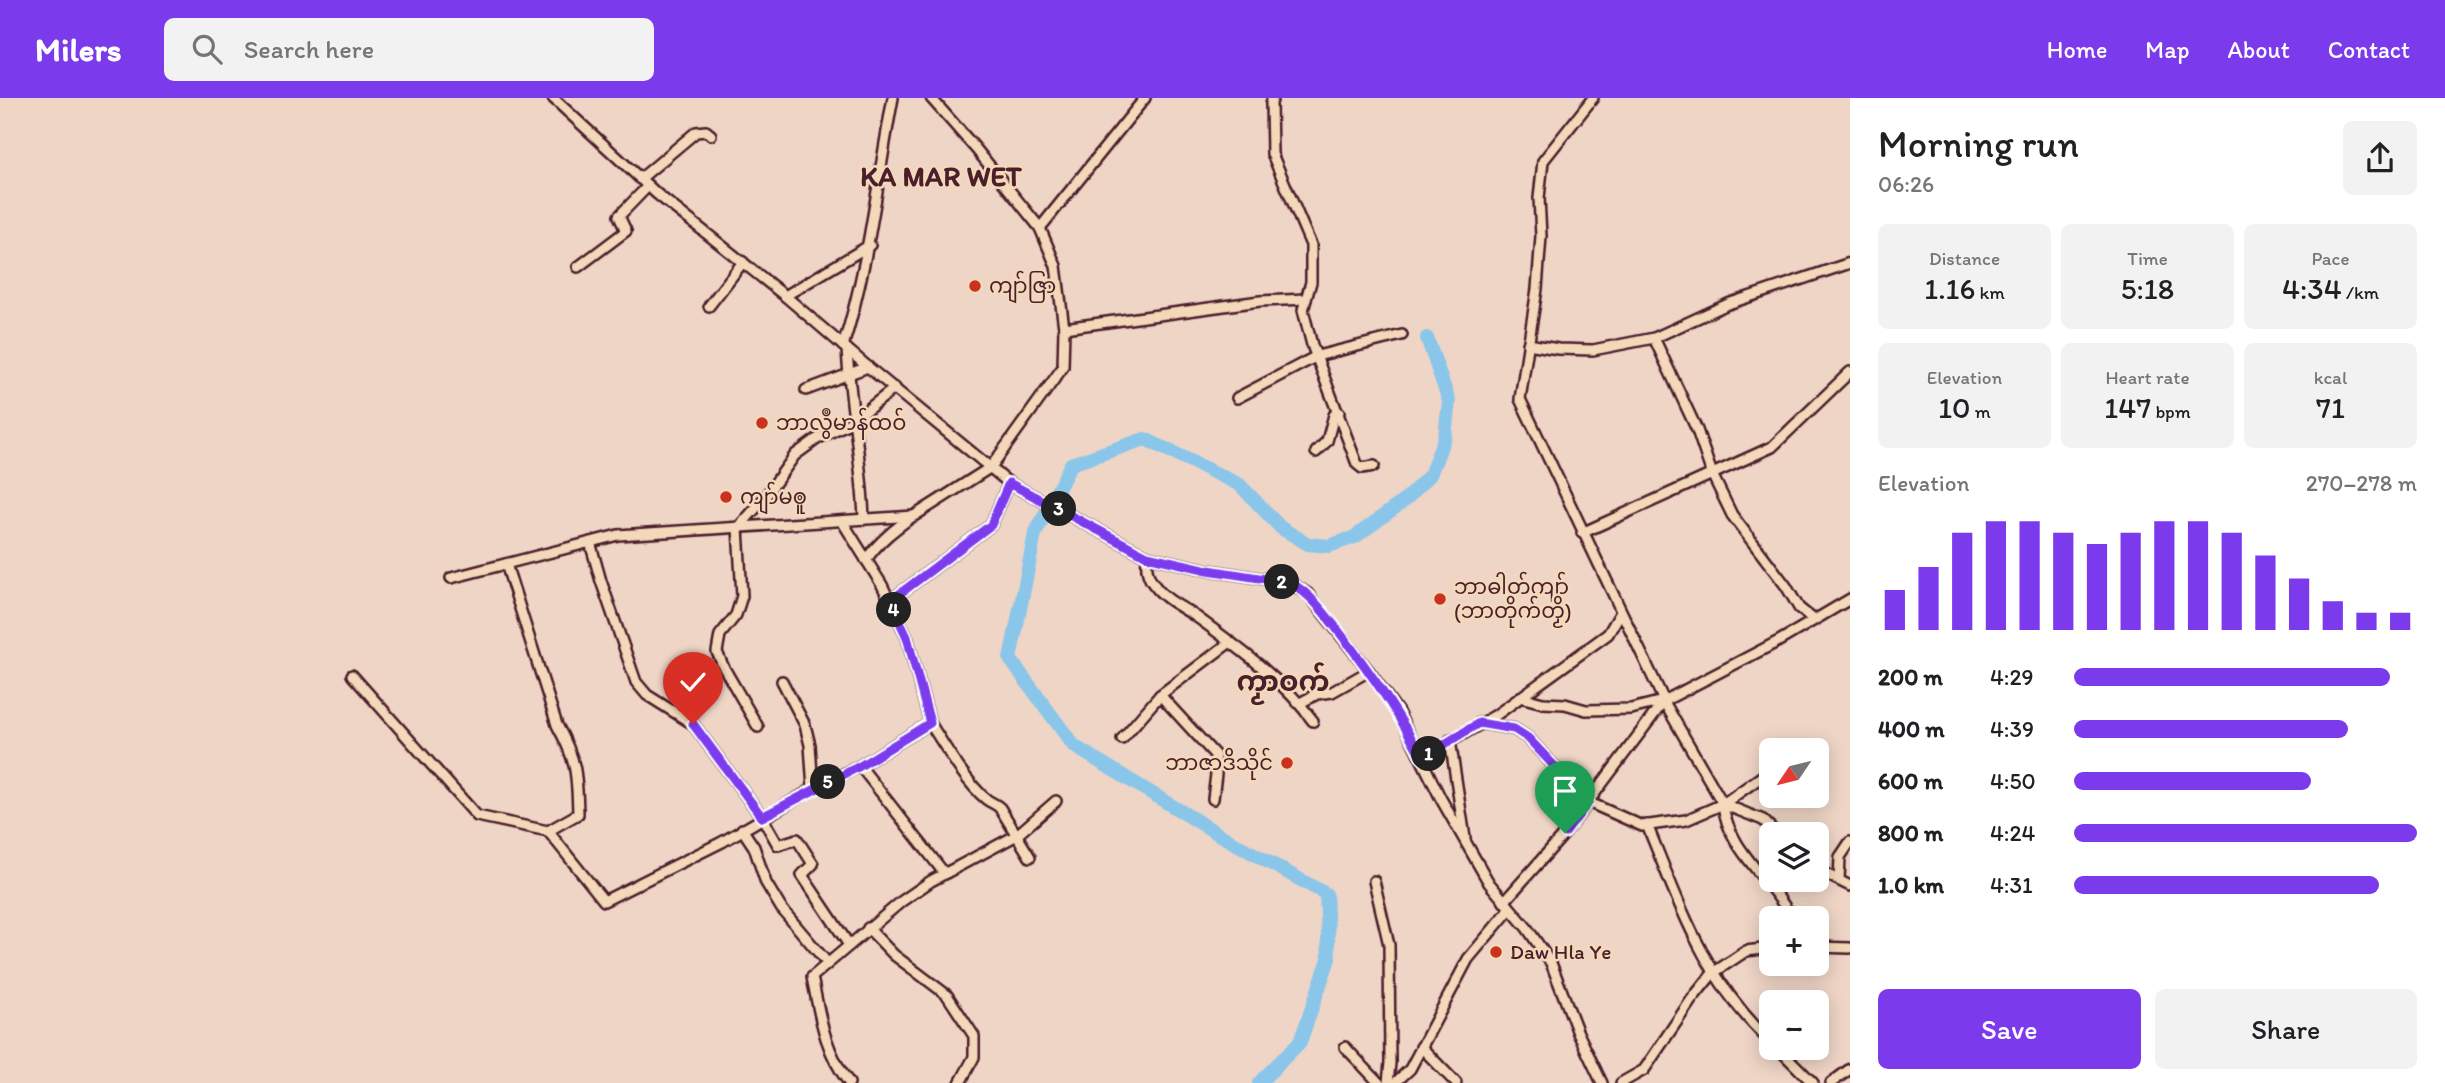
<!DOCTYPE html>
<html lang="en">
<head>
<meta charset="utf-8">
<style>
	body { margin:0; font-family:Itim,"Noto Sans Myanmar",sans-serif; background:#f2f2f2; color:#202124; height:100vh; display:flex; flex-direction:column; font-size:26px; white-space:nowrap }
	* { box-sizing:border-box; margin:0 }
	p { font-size:23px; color:#757577 }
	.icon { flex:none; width:38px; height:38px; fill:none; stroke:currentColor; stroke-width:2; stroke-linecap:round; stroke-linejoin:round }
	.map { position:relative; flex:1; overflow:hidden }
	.sheet { display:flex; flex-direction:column; background:#fff; width:595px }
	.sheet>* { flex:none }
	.needle { width:46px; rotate:235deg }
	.fabs { position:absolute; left:1759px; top:640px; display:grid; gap:14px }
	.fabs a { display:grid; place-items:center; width:70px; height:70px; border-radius:10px; background:#fff; box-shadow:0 4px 18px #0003; font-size:35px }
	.pin { position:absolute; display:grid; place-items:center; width:60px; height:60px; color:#fff; margin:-72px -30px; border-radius:50% 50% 50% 0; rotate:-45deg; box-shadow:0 0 7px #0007 }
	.pin .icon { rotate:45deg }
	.km { position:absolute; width:35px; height:35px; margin:-18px; border-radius:50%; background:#222; color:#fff; font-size:19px; line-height:35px; text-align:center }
	.round { display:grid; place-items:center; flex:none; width:74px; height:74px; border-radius:10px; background:#f2f2f2 }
	.overview { display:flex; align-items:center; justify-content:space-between; height:119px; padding:0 28px }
	h1 { font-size:38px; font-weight:600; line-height:52px }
	.figures { display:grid; grid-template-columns:repeat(3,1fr); gap:10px; height:119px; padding:7px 28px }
	.figures div { display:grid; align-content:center; border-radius:10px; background:#f2f2f2; text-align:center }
	.figures b { font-size:30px; font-weight:600 }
	.figures small { font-size:19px; font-weight:400 }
	.figures p { font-size:19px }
	.chart { height:196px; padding:14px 28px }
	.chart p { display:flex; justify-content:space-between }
	.chart svg { width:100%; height:126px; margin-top:7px; stroke:#7c3aed; stroke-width:6 }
	.cta { display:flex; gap:14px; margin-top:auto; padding:14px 28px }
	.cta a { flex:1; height:80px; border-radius:10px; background:#7c3aed; color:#fff; font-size:28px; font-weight:600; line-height:80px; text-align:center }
	.cta a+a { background:#f2f2f2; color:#202124 }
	ul { padding:0 28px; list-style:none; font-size:23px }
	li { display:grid; grid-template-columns:112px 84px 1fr; align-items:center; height:52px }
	li i { height:18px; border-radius:9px; background:#7c3aed }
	header { display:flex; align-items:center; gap:42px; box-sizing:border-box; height:98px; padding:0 35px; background:#7c3aed; color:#fff }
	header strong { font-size:33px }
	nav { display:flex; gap:38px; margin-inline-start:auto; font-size:24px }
	.search { width:490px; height:63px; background:#f2f2f2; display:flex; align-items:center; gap:18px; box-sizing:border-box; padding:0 24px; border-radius:10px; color:#757577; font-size:26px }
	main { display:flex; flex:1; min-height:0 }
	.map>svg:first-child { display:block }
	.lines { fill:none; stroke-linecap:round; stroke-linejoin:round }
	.river { stroke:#8ac6ea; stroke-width:14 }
	.minor-casing { stroke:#4a1f2b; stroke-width:14 }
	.minor { stroke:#f4d8ba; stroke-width:9 }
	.route-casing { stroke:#fff; stroke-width:14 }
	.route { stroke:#7c3aed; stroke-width:9 }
	.poi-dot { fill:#c8321e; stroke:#f4d8ba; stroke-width:2.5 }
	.labels { text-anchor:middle; stroke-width:5; stroke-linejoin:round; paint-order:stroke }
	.poi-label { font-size:21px; fill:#4a1f2b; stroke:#f4d8ba; text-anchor:start }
	.district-label { font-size:28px; font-weight:bold; fill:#4a1f2b; stroke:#f4d8ba }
</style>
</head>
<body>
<header>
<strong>Milers</strong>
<div class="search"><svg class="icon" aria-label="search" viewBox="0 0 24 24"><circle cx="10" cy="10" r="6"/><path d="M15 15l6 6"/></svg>Search here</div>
<nav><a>Home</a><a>Map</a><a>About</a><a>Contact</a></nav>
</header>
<main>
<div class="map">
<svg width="1850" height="985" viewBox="0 0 1850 985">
	<rect width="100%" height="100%" fill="#efd5c6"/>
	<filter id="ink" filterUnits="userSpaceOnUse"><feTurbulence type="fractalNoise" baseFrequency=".0143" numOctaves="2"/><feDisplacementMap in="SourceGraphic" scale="14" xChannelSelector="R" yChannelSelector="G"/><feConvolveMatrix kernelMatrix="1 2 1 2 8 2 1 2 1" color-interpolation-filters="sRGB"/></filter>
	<g filter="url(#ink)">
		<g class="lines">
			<path class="river" d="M1259,985l41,-41 29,-83 -3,-65 -106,-59 -146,-89 -64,-87 25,-125 36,-70 74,-25 95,46 41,43 27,16 21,2 26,-9 50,-37 25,-25 15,-39 4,-35 -22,-63"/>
			<g class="minor-casing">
				<g id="minor">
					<path d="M553,0l104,96 128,102 83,71 141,116 138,73 61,14 83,13 17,11 61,77 29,41 43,87 48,84 38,45 24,35 27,70 24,50"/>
					<path d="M1273,0l-2,5 1,51 39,91v37l-8,28 9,35 45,119 5,4 12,-2"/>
					<path d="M1593,0l-50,63 -4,37 2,38 -4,53 -17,110 147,308 56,97 40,16 15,15"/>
					<path d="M640,81l56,-47 10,-1 5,4"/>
					<path d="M1040,130l105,-130"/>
					<path d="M578,169l48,-36 -7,-15 29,-30"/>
					<path d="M785,198l85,-51"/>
					<path d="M709,208l34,-44"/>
					<path d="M1064,230l196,-27 46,-2"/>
					<path d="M1654,240l43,92 15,44 20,41 54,71 13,22 15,12"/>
					<path d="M1528,246l30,5 35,1 61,-12 74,-34 122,-41"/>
					<path d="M843,248c26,-81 34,-165 50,-248"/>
					<path d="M847,251c3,57 15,113 17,170"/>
					<path d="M806,292l62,-23"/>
					<path d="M1237,300l80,-42 85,-21"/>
					<path d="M1316,354l11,-11 7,-26 5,-3"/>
					<path d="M842,423l40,64 25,52 23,86 -70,43 85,108"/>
					<path d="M1582,435l190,-86 78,-75"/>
					<path d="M590,444l11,39 35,101 11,13 46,29 69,93 16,28 19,-6 16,25 -11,11 47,70"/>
					<path d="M1147,458c-1,12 0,21 8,30 10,14 29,22 43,32 41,30 85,62 115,103"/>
					<path d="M866,462c13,-19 29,-31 47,-44"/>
					<path d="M506,466l51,161c20,36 20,50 21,89l-30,17 56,70 118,-59 91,-53 47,-23"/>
					<path d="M451,480l167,-43 296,-19 77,-49 72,-100 1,-39 -8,-62 -16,-38 -64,-79 -45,-51"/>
					<path d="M890,503l101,-76 18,-42"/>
					<path d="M352,577l125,141 71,15"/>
					<path d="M782,583l23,44 5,20 3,44"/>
					<path d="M1160,597l55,60 1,19 -3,25"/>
					<path d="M1520,599l23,6 22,1 21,6 45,-1 32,-8"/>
					<path d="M1300,605l17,-9 15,-2 37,-21"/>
					<path d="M930,625c14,22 37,61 56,76 5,4 9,4 14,9l30,49"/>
					<path d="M1479,625l35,6 14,9 60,64 54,24 44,-6 37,-16 48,-34"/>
					<path d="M758,629l-34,-59 -7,-16 3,-17 16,-20 6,-19 -4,-68 25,-28 32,-45 22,-16 36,-18 42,-33"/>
					<path d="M1122,641l38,-44 69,-52"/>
					<path d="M1450,642l15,98"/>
					<path d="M1422,660l74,-43 112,-81 13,-22"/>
					<path d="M1723,706c5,47 49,75 69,115"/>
					<path d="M1647,727c34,82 57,155 124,217"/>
					<path d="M742,731l12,18 12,36 15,25 43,51"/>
					<path d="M1816,771l34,17"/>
					<path d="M1839,782l1,-23 10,-15"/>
					<path d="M1374,783l15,64 1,118 -2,20"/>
					<path d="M1504,804l61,-69 99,-132 115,-60 71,-42"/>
					<path d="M868,830l26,27 53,40 27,41v21l-14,26"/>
					<path d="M1816,849l34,1"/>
					<path d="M1345,949l34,36"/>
					<path d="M1421,949l35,36"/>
					<path d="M1778,950l35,35"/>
					<path d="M849,985c-25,-33 -29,-67 -37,-106l90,-76 29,-20 86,-46 39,-34"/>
					<path d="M1395,985l15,-14 58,-110 42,-50"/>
					<path d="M1621,985l23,-13 48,-71 21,-26 33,-22 25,-3"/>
					<path d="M1831,985l19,-14"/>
				</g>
			</g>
			<use href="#minor" class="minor"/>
		</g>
	</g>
	<g class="lines" filter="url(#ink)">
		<g class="route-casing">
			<path id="route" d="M693,626l69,93 98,-51 70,-43 -23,-86 -17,-36 101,-76 18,-42 138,73 61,14 83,13c21,12 34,31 49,50 31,40 59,80 82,125l57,-35 35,6 14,9 60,64 -23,31"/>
		</g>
		<use href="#route" class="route"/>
	</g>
	<g class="poi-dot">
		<circle cx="975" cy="188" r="7"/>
		<circle cx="762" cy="325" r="7"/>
		<circle cx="726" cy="399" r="7"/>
		<circle cx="1440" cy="501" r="7"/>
		<circle cx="1287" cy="665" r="7"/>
		<circle cx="1496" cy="854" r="7"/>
	</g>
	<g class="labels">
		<g class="poi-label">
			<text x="989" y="195">ကျာ်ဇြာ</text>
			<text x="776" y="332">ဘာလွဳမာန်ထဝ်</text>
			<text x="740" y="406">ကျာ်မၜူ</text>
			<text x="1454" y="496">ဘာဓါတ်ကျာ်<tspan x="1454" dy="24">(ဘာတိုက်တၟိ)</tspan></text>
			<text x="1273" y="672" text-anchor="end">ဘာဇာဒိသိုင်</text>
			<text x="1510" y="861">Daw Hla Ye</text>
		</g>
		<g class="district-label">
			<text x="941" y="88">KA MAR WET</text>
			<text x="1283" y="593">ကၟာဝက်</text>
		</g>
	</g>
</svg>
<div class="fabs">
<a><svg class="needle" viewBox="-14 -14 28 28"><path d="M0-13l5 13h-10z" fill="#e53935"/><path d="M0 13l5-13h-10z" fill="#757577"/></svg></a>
<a><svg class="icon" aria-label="layers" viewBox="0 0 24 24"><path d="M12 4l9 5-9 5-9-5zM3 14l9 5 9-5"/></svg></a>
<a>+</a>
<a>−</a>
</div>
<div class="pin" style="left:1565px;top:735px;background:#1e9e55"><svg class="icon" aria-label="arrive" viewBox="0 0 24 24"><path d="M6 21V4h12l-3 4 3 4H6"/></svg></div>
<div class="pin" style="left:693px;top:626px;background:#d93025"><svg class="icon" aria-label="check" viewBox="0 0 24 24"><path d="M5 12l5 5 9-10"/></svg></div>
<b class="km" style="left:1429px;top:656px">1</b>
<b class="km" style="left:1282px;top:484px">2</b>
<b class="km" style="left:1059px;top:411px">3</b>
<b class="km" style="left:894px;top:512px">4</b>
<b class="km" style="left:828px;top:684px">5</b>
</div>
<section class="sheet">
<div class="overview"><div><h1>Morning run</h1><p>06:26</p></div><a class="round"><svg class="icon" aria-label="share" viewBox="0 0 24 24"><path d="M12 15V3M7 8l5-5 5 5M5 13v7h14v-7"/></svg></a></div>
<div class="figures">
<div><p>Distance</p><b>1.16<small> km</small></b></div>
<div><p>Time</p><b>5:18</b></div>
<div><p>Pace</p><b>4:34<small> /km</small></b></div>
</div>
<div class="figures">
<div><p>Elevation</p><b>10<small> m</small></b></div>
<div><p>Heart rate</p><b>147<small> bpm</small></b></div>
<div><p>kcal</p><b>71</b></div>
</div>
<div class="chart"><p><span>Elevation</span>270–278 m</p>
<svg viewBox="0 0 160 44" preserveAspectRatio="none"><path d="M5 44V30M15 44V22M25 44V10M35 44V6M45 44V6M55 44V10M65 44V14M75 44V10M85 44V6M95 44V6M105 44V10M115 44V18M125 44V26M135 44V34M145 44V38M155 44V38"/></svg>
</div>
<ul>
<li><b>200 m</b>4:29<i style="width:92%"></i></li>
<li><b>400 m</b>4:39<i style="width:80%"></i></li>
<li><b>600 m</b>4:50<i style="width:69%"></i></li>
<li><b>800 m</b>4:24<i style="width:100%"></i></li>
<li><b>1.0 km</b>4:31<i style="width:89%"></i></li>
</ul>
<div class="cta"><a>Save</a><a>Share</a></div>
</section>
</main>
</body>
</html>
